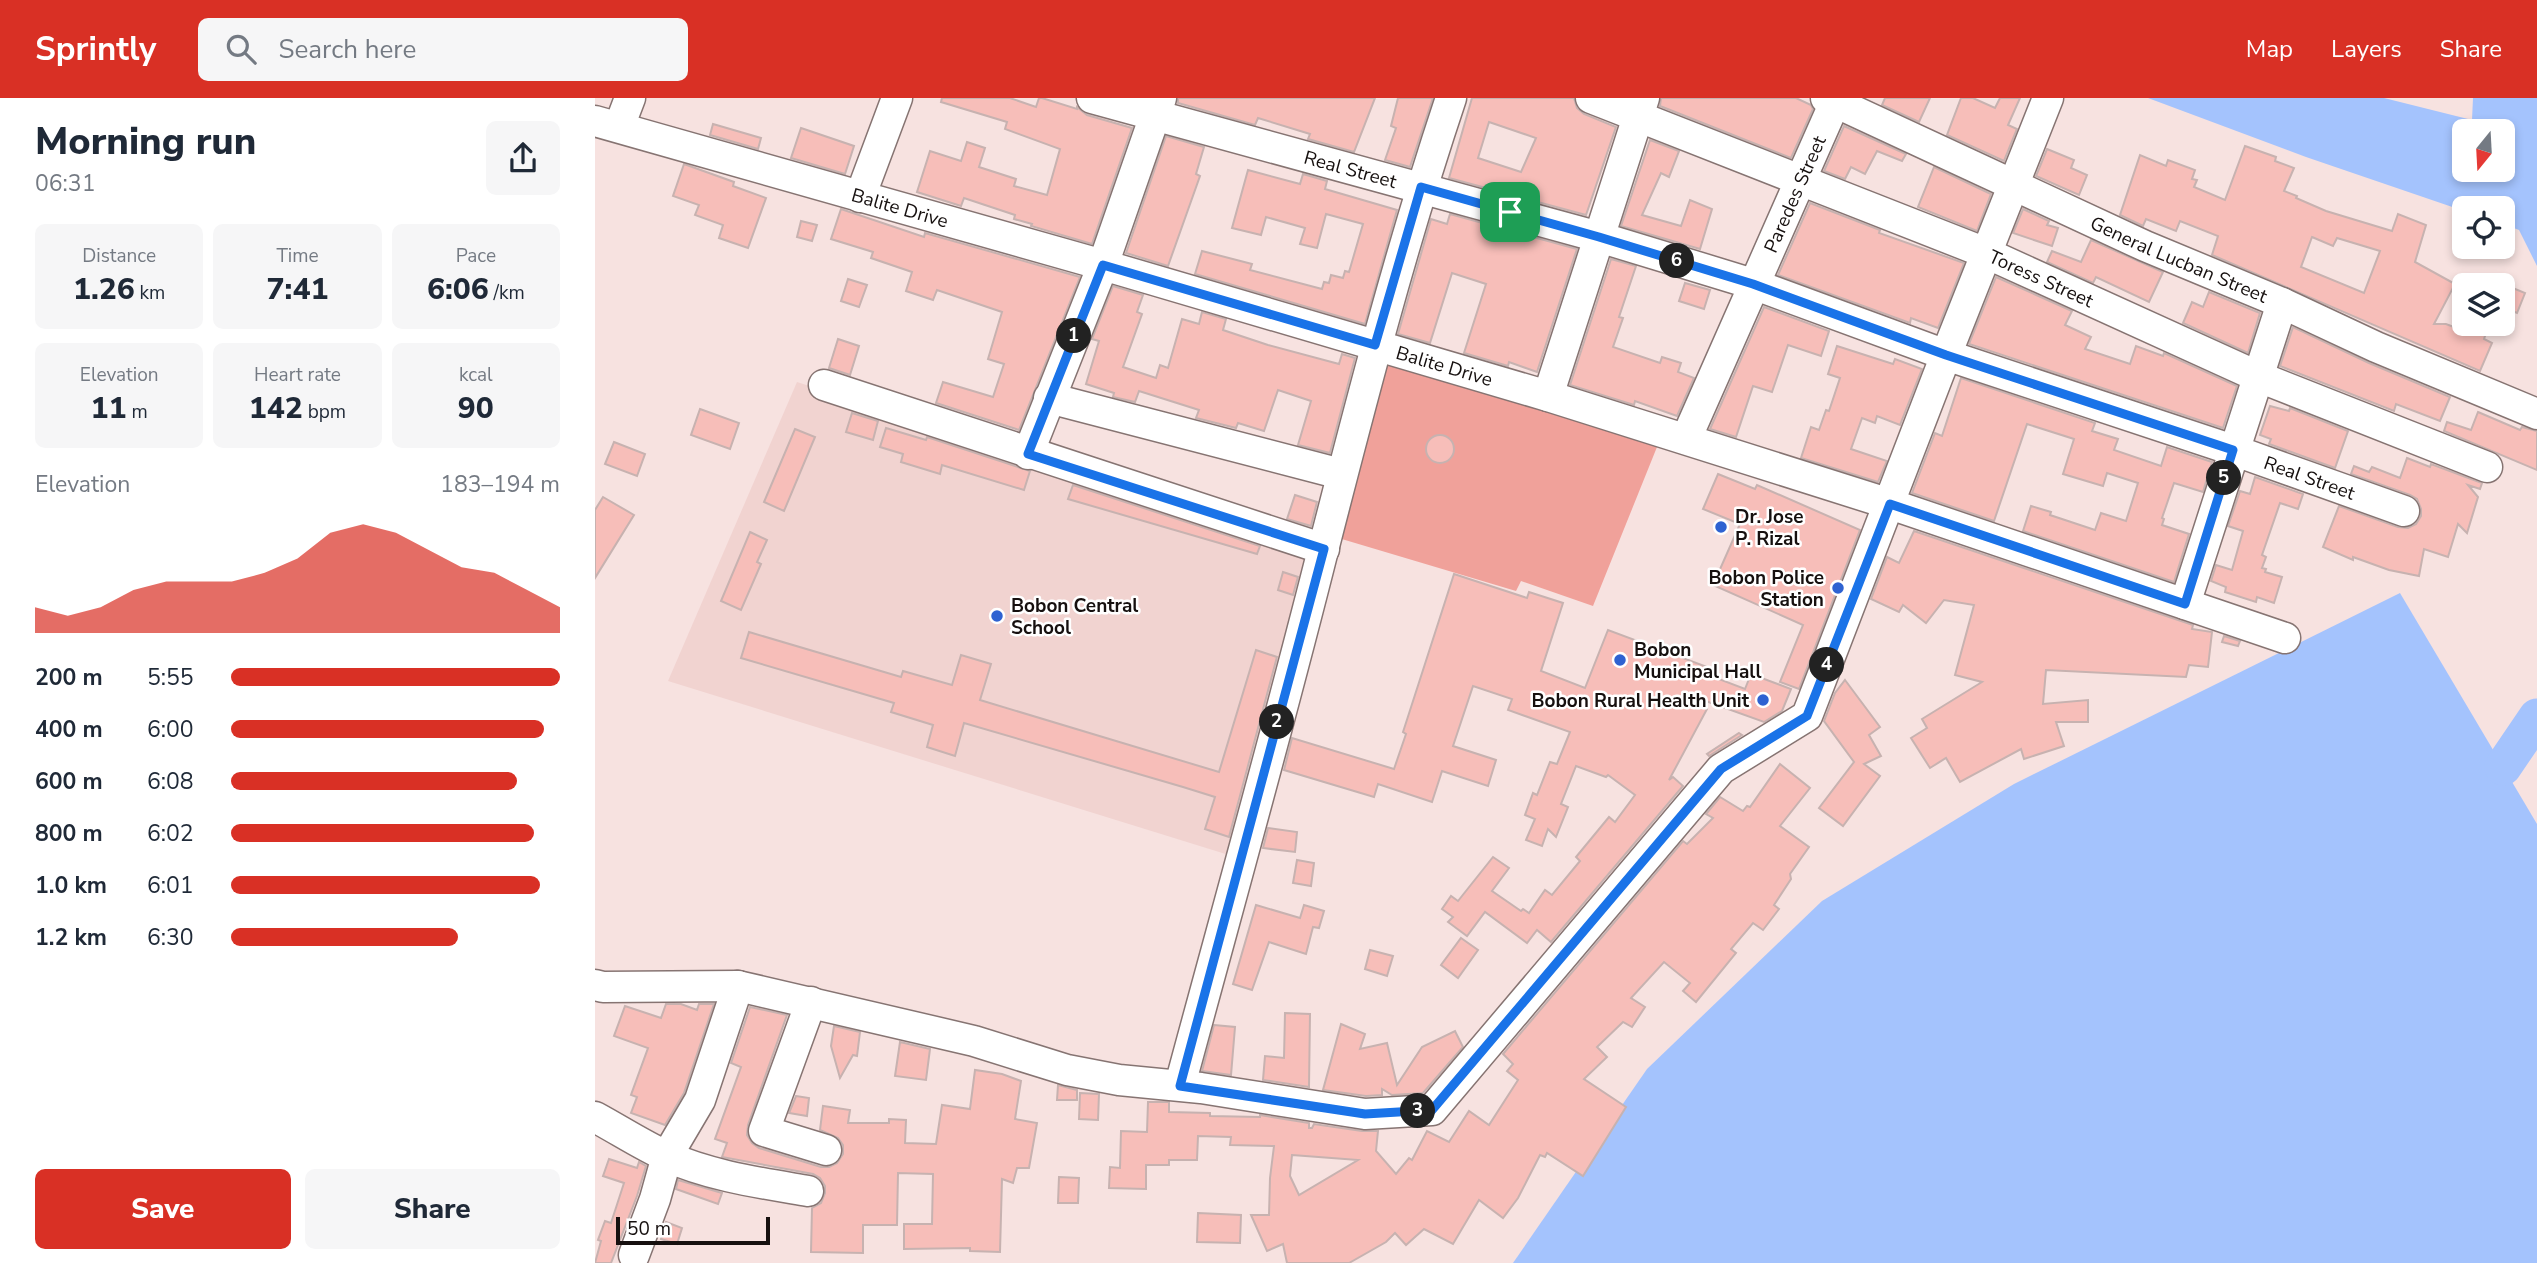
<!DOCTYPE html>
<html lang="en">
<head>
<meta charset="utf-8">
<style>
	body { margin:0; font-family:"Nunito Sans",sans-serif; background:#f6f6f7; color:#1f2937; height:100vh; display:flex; flex-direction:column; font-size:26px; white-space:nowrap }
	* { box-sizing:border-box; margin:0 }
	p { font-size:23px; color:#747a83 }
	.icon { flex:none; width:38px; height:38px; fill:none; stroke:currentColor; stroke-width:2; stroke-linecap:round; stroke-linejoin:round }
	.map { position:relative; flex:1; overflow:hidden }
	.details { display:flex; flex-direction:column; background:#fff; width:595px }
	.details>* { flex:none }
	.needle { width:46px; rotate:198deg }
	.tools { position:absolute; left:1857px; top:21px; display:grid; gap:14px }
	.tools a { display:grid; place-items:center; width:63px; height:63px; border-radius:10px; background:#fff; box-shadow:0 4px 10px #0003; font-size:35px }
	.scale { position:absolute; left:21px; bottom:18px; width:154px; box-sizing:border-box; padding-left:7px; border:4px solid #16100f; border-top:0; font-size:19px; line-height:24px; white-space:nowrap; color:#16100f; -webkit-text-stroke:5px #fff; paint-order:stroke }
	.pin { position:absolute; display:grid; place-items:center; width:60px; height:60px; color:#fff; margin:-30px; border-radius:14px; box-shadow:0 4px 10px #0006 }
	.km { position:absolute; width:35px; height:35px; margin:-18px; border-radius:50%; background:#222; color:#fff; font-size:19px; line-height:35px; text-align:center }
	.round { display:grid; place-items:center; flex:none; width:74px; height:74px; border-radius:10px; background:#f6f6f7 }
	.summary { display:flex; align-items:center; justify-content:space-between; height:119px; padding:0 35px }
	h1 { font-size:38px; font-weight:800; line-height:52px }
	.figures { display:grid; grid-template-columns:repeat(3,1fr); gap:10px; height:119px; padding:7px 35px }
	.figures div { display:grid; align-content:center; border-radius:10px; background:#f6f6f7; text-align:center }
	.figures b { font-size:30px; font-weight:800 }
	.figures small { font-size:19px; font-weight:400 }
	.figures p { font-size:19px }
	.chart { height:196px; padding:14px 35px }
	.chart p { display:flex; justify-content:space-between }
	.chart svg { width:100%; height:126px; margin-top:7px; fill:#d93025; opacity:.7 }
	.button { display:flex; gap:14px; margin-top:auto; padding:14px 35px }
	.button a { flex:1; height:80px; border-radius:10px; background:#d93025; color:#fff; font-size:28px; font-weight:800; line-height:80px; text-align:center }
	.button a+a { background:#f6f6f7; color:#1f2937 }
	ul { padding:0 35px; list-style:none; font-size:23px }
	li { display:grid; grid-template-columns:112px 84px 1fr; align-items:center; height:52px }
	li i { height:18px; border-radius:9px; background:#d93025 }
	header { display:flex; align-items:center; gap:42px; box-sizing:border-box; height:98px; padding:0 35px; background:#d93025; color:#fff }
	header strong { font-size:33px }
	nav { display:flex; gap:38px; margin-inline-start:auto; font-size:24px }
	.search { width:490px; height:63px; background:#f6f6f7; display:flex; align-items:center; gap:18px; box-sizing:border-box; padding:0 24px; border-radius:10px; color:#747a83; font-size:26px }
	main { display:flex; flex:1; min-height:0 }
	.map>svg:first-child { display:block }
	.built { fill:#f1d3d0 }
	.green { fill:#f0a19a }
	.water { fill:#a4c3fd; fill-rule:evenodd }
	.lines { fill:none; stroke-linecap:round; stroke-linejoin:round }
	.river { stroke:#a4c3fd; stroke-width:37 }
	.building { fill:#f7beb9; stroke:#c7b2b0; stroke-width:2; fill-rule:evenodd }
	.minor-casing { stroke:#867472; stroke-width:33 }
	.minor { stroke:#fff; stroke-width:30 }
	.route-casing { stroke:#fff; stroke-width:14 }
	.route { stroke:#1a73e8; stroke-width:9 }
	.poi-dot { fill:#2e62d1; stroke:#fff; stroke-width:2.5 }
	.labels { text-anchor:middle; stroke-width:5; stroke-linejoin:round; paint-order:stroke }
	.street-label { font-size:19px; fill:#16100f; stroke:#fff }
	.poi-label { font-size:19px; font-weight:bold; fill:#16100f; stroke:#fff; text-anchor:start }
</style>
</head>
<body>
<header>
<strong>Sprintly</strong>
<div class="search"><svg class="icon" aria-label="search" viewBox="0 0 24 24"><circle cx="10" cy="10" r="6"/><path d="M15 15l6 6"/></svg>Search here</div>
<nav><a>Map</a><a>Layers</a><a>Share</a></nav>
</header>
<main>
<section class="details">
<div class="summary"><div><h1>Morning run</h1><p>06:31</p></div><a class="round"><svg class="icon" aria-label="share" viewBox="0 0 24 24"><path d="M12 15V3M7 8l5-5 5 5M5 13v7h14v-7"/></svg></a></div>
<div class="figures">
<div><p>Distance</p><b>1.26<small> km</small></b></div>
<div><p>Time</p><b>7:41</b></div>
<div><p>Pace</p><b>6:06<small> /km</small></b></div>
</div>
<div class="figures">
<div><p>Elevation</p><b>11<small> m</small></b></div>
<div><p>Heart rate</p><b>142<small> bpm</small></b></div>
<div><p>kcal</p><b>90</b></div>
</div>
<div class="chart"><p><span>Elevation</span>183–194 m</p>
<svg viewBox="0 0 160 44" preserveAspectRatio="none"><path d="M0 44V35L10 38L20 35L30 29L40 26L50 26L60 26L70 23L80 18L90 9L100 6L110 9L120 15L130 21L140 23L150 29L160 35V44z"/></svg>
</div>
<ul>
<li><b>200 m</b>5:55<i style="width:100%"></i></li>
<li><b>400 m</b>6:00<i style="width:95%"></i></li>
<li><b>600 m</b>6:08<i style="width:87%"></i></li>
<li><b>800 m</b>6:02<i style="width:92%"></i></li>
<li><b>1.0 km</b>6:01<i style="width:94%"></i></li>
<li><b>1.2 km</b>6:30<i style="width:69%"></i></li>
</ul>
<div class="button"><a>Save</a><a>Share</a></div>
</section>
<div class="map">
<svg width="1942" height="1165" viewBox="0 0 1942 1165">
	<rect width="100%" height="100%" fill="#f7e2e0"/>
	<path class="built" d="M202,284l520,168 -85,306 -564,-175z"/>
	<path class="green" d="M788,260l276,84 -66,164 -72,-25 -5,10 -181,-54z"/>
	<g class="water">
		<path d="M1553,0h236l88,22 1,-22h64v168l-18,-36 -16,-6v-16h-39v3l-158,-54zM1869,33h39v39h-39z"/>
		<path d="M1805,495l137,231v439h-1024l134,-194 175,-168 192,-117z"/>
	</g>
	<g class="lines">
		<path class="river" d="M1908,669l34,-50"/>
	</g>
	<g class="building">
		<path d="M347,0h68l26,9 3,-9h3l35,11v-2l10,8 45,13 -40,116 -61,-18 1,-2 -18,-5 1,-4 -51,-17 -3,8 -44,-14 13,-41 31,10 6,-19 18,6 -6,19 37,12 -2,7 33,9 13,-46 -55,-20 2,-7 -66,-20z"/>
		<path d="M583,0h197l-21,54 -46,-13 2,-5 -52,-16 -3,7 -77,-22z"/>
		<path d="M803,0h35l-23,69 -25,-7 11,-32 -5,-2z"/>
		<path d="M877,0h102l3,10 7,6 32,13 -30,88 -137,-37zM894,24l47,16 -15,34 -43,-14z"/>
		<path d="M1066,0h135l15,7 2,4 -22,49 -131,-52z"/>
		<path d="M1290,0h45l-11,24 -37,-17z"/>
		<path d="M1366,0h12l22,10 5,-10h20l-12,27 9,4 -13,32 -57,-26z"/>
		<path d="M118,26l48,14 -3,11 -48,-14z"/>
		<path d="M1249,28l62,28 -4,7 -25,-10 -12,23 -14,-7 -6,12 -21,-8z"/>
		<path d="M206,30l53,18 -9,28 -54,-16z"/>
		<path d="M571,38l38,11 -8,27 4,2 -32,90 -42,-13z"/>
		<path d="M1055,42l29,11 -10,26 -8,-4 -19,42 39,11 9,-26 22,9 -12,40 -79,-23z"/>
		<path d="M1650,48l31,11 -1,4 19,7 -10,23 13,5 -1,2 30,13 66,20 6,-17 28,11 -11,37 40,22 -21,40h12l21,8 3,-8h19l-5,15 8,4 -12,28 -268,-116 6,-19 -38,-15 -4,10 -30,-12 -3,7 -23,-11 20,-60 26,11 2,-6 27,10 -3,9 5,1 -3,7 31,13zM1717,139l21,9 4,-8 43,13 -16,42 -63,-26z"/>
		<path d="M1452,51l27,11 -3,8 16,7 -8,20 -43,-19z"/>
		<path d="M89,66l50,18 -1,4 33,12 -18,50 -29,-10 4,-13 -28,-10 4,-10 -26,-9z"/>
		<path d="M1339,69l57,27 -14,37 -59,-24z"/>
		<path d="M653,72l52,14 3,-10 24,7 -2,8 72,21 -32,114 -170,-50 7,-23 50,13 -2,6 72,19 2,-7 5,1 2,-8 12,3 2,-7 4,1 14,-48 -37,-10 -9,34 -17,-4 5,-16 -39,-11 -5,18 -29,-7z"/>
		<path d="M1215,105l70,27 -1,3 85,30 -26,65 -27,-10 -1,5 -132,-48z"/>
		<path d="M246,111l83,28 1,-4 155,44 -61,153 -83,-27 7,-21 50,15 11,-33 -16,-5 14,-47 -65,-22 -4,10 -27,-9 6,-19 -41,-14 2,-6 -42,-13z"/>
		<path d="M1428,111l26,12 -2,4 11,3 -6,18 -39,-13z"/>
		<path d="M855,116l127,35 -40,123 -28,-10 -1,4 -44,-13 22,-69 -34,-11 -22,70 -32,-9 33,-115 16,5z"/>
		<path d="M206,123l16,4 -5,16 -15,-4z"/>
		<path d="M1496,142l72,32 -14,30 -53,-25 -3,6 -46,-21 5,-11 29,11z"/>
		<path d="M1016,161l25,7 -17,51 4,1 -10,29 47,16 2,-6 19,6 -3,9 16,6 -17,38 -42,-15 -1,4 -64,-20z"/>
		<path d="M1401,179l76,34 -7,14 26,12 -6,12 45,15 6,-18 27,10 1,-3 73,33 -14,42 -254,-84z"/>
		<path d="M253,181l19,6 -8,22 -18,-6z"/>
		<path d="M1090,185l25,7 -6,19 -25,-8z"/>
		<path d="M1908,186l22,9 -8,20 -14,-6z"/>
		<path d="M518,188l30,9 -6,17 5,2 -19,53 33,11 4,-13 8,3 14,-49 17,5 3,-12 24,7 -3,11 45,15 71,19 3,-10 13,4 -25,95 -32,-8 13,-44 -33,-11 -14,41 -26,-8 -2,5 -40,-10 3,-8 -60,-19 -4,11 -22,-5 1,-4 -28,-9 13,-43 -7,-2z"/>
		<path d="M1614,194l51,21 -12,40 -65,-30 9,-21 11,5z"/>
		<path d="M1169,209l65,24 -8,25 -33,-11 -16,47 -19,-6 -17,51 -26,-8z"/>
		<path d="M1698,229l76,36 81,34 -10,24 -44,-17 -2,7 -114,-45z"/>
		<path d="M243,241l21,7 -9,29 -21,-7z"/>
		<path d="M1242,248l56,18 2,-5 27,10 -22,56 -23,-9 -2,7 -13,-5 -11,31 36,12 -9,21 -77,-24 10,-31 8,3 7,-20 3,1 11,-33 -12,-4z"/>
		<path d="M1366,280l134,45 -3,8 26,8 -4,11 47,16 6,-19 45,15 -9,30 -29,-9 -12,35 2,1 -2,6 27,9 -15,48 -151,-51 8,-25 20,6 -1,3 45,15 6,-17 25,8 12,-38 -31,-10 -4,13 -40,-12 11,-35 -47,-15 -33,97 -82,-28 23,-60 7,3z"/>
		<path d="M1675,308l19,5 1,-3 58,23 -13,37 -66,-24 2,-5 -11,-4z"/>
		<path d="M105,311l39,14 -9,26 -39,-14z"/>
		<path d="M1883,314l42,18 2,-3 15,4v39l-93,-39 3,-9 24,8z"/>
		<path d="M257,315l26,8 -5,19 -27,-8z"/>
		<path d="M291,330l40,12 1,-3 103,34 -6,19 -82,-25 -2,9 -39,-12 2,-8 -23,-7z"/>
		<path d="M200,331l20,8 -31,74 -20,-9z"/>
		<circle cx="845" cy="351" r="14"/>
		<path d="M19,344l31,12 -8,22 -32,-12z"/>
		<path d="M1812,360l23,9 1,-3 51,19 -2,6 -12,-4 10,12 -11,36 -9,-9 -10,33 -24,-8 -5,27 -30,-6 -36,-13v3l-30,-13 16,-41 59,21 10,1 8,-4 5,-8v-7l-4,-10 -7,-4 -59,-21 3,-8 15,6 3,-5 28,11z"/>
		<path d="M1123,376l37,15 2,-4 103,45 -61,159 -19,-7 23,-57 -90,-40 27,-61 -37,-15z"/>
		<path d="M1660,379l48,17 -5,15 -18,-6 -18,52 4,2 -4,11 4,1 -1,3 17,5 -8,26 -17,-6 -1,5 -31,-10 1,-5 -15,-6 5,-16 16,5 11,-39 -15,-5 12,-35 10,3z"/>
		<path d="M478,387l187,61 -3,8 -189,-55z"/>
		<path d="M700,397l22,7 -6,24 -24,-7z"/>
		<path d="M8,399l31,18 -39,63v-68z"/>
		<path d="M1319,433l279,94 -1,4 20,3 -4,35 -19,-2 -3,12 -140,-7 -3,34 45,-4v22h-32l8,24 -40,13 -3,-10 -61,33 -14,-24 -16,10 -19,-30 16,-10 -5,-9 60,-37 -27,-7 19,-70 -30,-5 -18,23 -23,-18 -4,7 -28,-13 16,-42 12,6z"/>
		<path d="M155,434l17,8 -10,22 4,2 -20,46 -20,-9z"/>
		<path d="M688,474l15,5 -5,18 -15,-5z"/>
		<path d="M859,476l73,24 2,-6 34,11 -22,68 44,17 23,-58 110,41 -2,7 29,11 6,-15 40,15 -9,22 -18,11 -75,-27 18,14 -38,71 4,-3 10,9 -132,156 -14,-12 -10,13 -42,-31 -18,24 -19,-14 5,-5 -11,-8 9,-13 7,5 35,-44 16,11 -17,23 29,20 2,-2 6,4 16,-23 7,5 28,-34 -4,-4 33,-40 6,5 20,-27 -27,-20 -2,2 -30,-11 -15,38 7,3 -12,30 -8,-8 -6,17 -16,-6 9,-21 -10,-4 8,-22 4,2 13,-33 7,2 13,-32 -62,-22 4,-11 -39,-13 -20,60 43,14 -8,26 -46,-15 -10,31 -54,-18 -4,13 -90,-27 8,-32 102,31 12,-35 -3,-2z"/>
		<path d="M154,534l152,45 2,-6 49,14 9,-30 30,9 -11,36 239,72 37,-122 21,7 -48,180 -24,-8 10,-32 -32,-10 -219,-64 -9,33 -28,-9 6,-22 -42,-13 3,-9 -153,-45z"/>
		<path d="M1629,538l16,5 -2,5 -16,-4z"/>
		<path d="M1250,582l35,47 -11,8 12,21 -17,8 16,12 -37,50 -24,-18 35,-46 -30,-41 11,-28z"/>
		<path d="M1144,635l3,2 -33,21 -2,-2z"/>
		<path d="M1185,666l30,24 -30,38 29,21 -19,27 1,5 -17,26 5,4 -16,21 -10,-7 -22,26 5,4 -40,49 -13,-11 7,-8 -26,-21 -33,36 14,9 -13,20 -9,-5 -26,25 10,10 -23,22 42,28 -43,69 -36,-23 -2,4 -5,-2 -22,43 -15,20 -24,-18 -26,44 -29,-15 -18,16 -11,-12 -9,9 -37,21h-62l-4,-19 -16,7 -16,-36h18l1,-37 4,-32 -44,-1 1,-8 -33,-1 -1,24h-28v5h-23v24l-37,-1 1,-21 10,1 1,-37 26,1 1,-30h21v10l41,1v3l50,1v-2l49,8v5h3l2,-4 48,7h16l-2,20 20,23 13,-16 3,2 15,-29 22,11 20,-31 20,14 29,-45 -11,-9 6,-7 -10,-10 180,-213 4,3 26,-26 -7,-4 14,-17 23,14 4,-5 3,1zM697,1057l66,5 -59,35 -9,-19z"/>
		<path d="M673,730l29,4 -2,20 -32,-4z"/>
		<path d="M702,762l17,3 -3,23 -18,-3z"/>
		<path d="M661,807l44,13 4,-13 20,6 -5,17 -6,-1 -7,27 -37,-12 -17,48 -19,-6z"/>
		<path d="M866,840l17,12 -20,28 -17,-13z"/>
		<path d="M775,852l23,6 -6,20 -22,-7z"/>
		<path d="M71,906h15l16,6 2,-6h15l-30,89 -19,32 -34,-12 6,-16 -6,-2 17,-47 -34,-12 11,-30 36,12z"/>
		<path d="M155,909l37,8 -39,110 -1,10 5,8 7,5 62,19h8l8,-4 6,-9v-9l-5,-7 -18,-8 3,-24 27,4 -2,13h41v-4l17,1 -1,23 31,1 6,-39 28,4 5,-39 27,4 19,7 -6,38 22,4 -8,45h-12l-4,15 -11,-4 -2,73 -30,-1v-3l-66,1v-25h28l1,-50 -35,-1 -1,52h-34v28l-52,-1 1,-44 9,-5 4,-10v-7l-5,-8 -7,-4 -91,-17 5,-14 -12,-4 26,-72 -10,-4z"/>
		<path d="M690,915l25,1 -1,73 -46,-7 2,-24 19,2z"/>
		<path d="M746,926l24,10 -5,15 27,-6 10,42 25,-38 33,-16 8,16 -40,46 -31,2 -10,-6v6l-16,1 -43,-6z"/>
		<path d="M619,927l21,2 -4,48 -29,-4z"/>
		<path d="M239,928l26,6 -3,24 -4,-1 -13,23 -9,-32z"/>
		<path d="M305,944l30,7 -4,31 -31,-4z"/>
		<path d="M463,987l19,5v10h-20z"/>
		<path d="M485,995l19,1 -1,26 -19,-1z"/>
		<path d="M201,998l13,2 -2,18 -18,-3z"/>
		<path d="M14,1061l28,9 2,-6 7,4 -9,30 -26,67h-16l6,-22 -3,-1 7,-19 6,2 13,-40 -21,-7z"/>
		<path d="M464,1079l20,1 -1,25h-20z"/>
		<path d="M83,1082l44,13 -4,11 -42,-15z"/>
		<path d="M603,1115l43,2 -1,28 -43,-1z"/>
		<path d="M71,1124l16,6 -5,16 -16,-5z"/>
	</g>
	<g class="lines">
		<g class="minor-casing">
			<g id="minor">
				<path id="s1" d="M497,0l507,139 154,47 193,71 287,95 171,61"/>
				<path id="s2" d="M996,0l395,155 273,124 228,90"/>
				<path id="s3" d="M1231,0l319,148 137,57 94,44 161,67"/>
				<path id="s4" d="M0,23l508,144 445,131 342,108 395,134"/>
				<path d="M24,29l11,-29"/>
				<path d="M265,99l37,-99"/>
				<path d="M229,287l500,164"/>
				<path d="M953,298l96,-298"/>
				<path d="M454,300l292,76"/>
				<path id="s5" d="M1091,341l149,-337"/>
				<path d="M433,356l75,-189 58,-167"/>
				<path d="M1590,506l97,-301"/>
				<path d="M0,887l8,2 135,-1 236,55 93,29 52,10 82,8 164,26 67,-4 289,-341 86,-53 139,-361 102,-257"/>
				<path d="M216,904l-47,129 62,19"/>
				<path d="M585,987c48,-178 98,-356 143,-535 39,-152 78,-303 128,-452"/>
				<path d="M0,1019c24,13 47,28 71,39 44,20 95,27 142,35"/>
				<path d="M39,1157l21,-56 12,-43 33,-56 38,-114"/>
			</g>
		</g>
		<use href="#minor" class="minor"/>
	</g>
	<g class="lines">
		<g class="route-casing">
			<path id="route" d="M826,89l178,50 154,47 193,71 287,95 -48,154 -295,-100 -83,212 -86,53 -289,341 -67,4 -185,-28 144,-537 -296,-95 75,-189 272,80z"/>
		</g>
		<use href="#route" class="route"/>
	</g>
	<g class="poi-dot">
		<circle cx="1126" cy="429" r="7"/>
		<circle cx="1243" cy="490" r="7"/>
		<circle cx="402" cy="518" r="7"/>
		<circle cx="1025" cy="562" r="7"/>
		<circle cx="1168" cy="602" r="7"/>
	</g>
	<g class="labels">
		<g class="street-label">
			<text dy="7" stroke="none"><textPath href="#s1" startOffset="268">Real Street</textPath></text>
			<text dy="7" stroke="none"><textPath href="#s5" startOffset="268">Paredes Street</textPath></text>
			<text dy="7" stroke="none"><textPath href="#s4" startOffset="317">Balite Drive</textPath></text>
			<text dy="7" stroke="none"><textPath href="#s3" startOffset="388">General Lucban Street</textPath></text>
			<text dy="7" stroke="none"><textPath href="#s2" startOffset="485">Toress Street</textPath></text>
			<text dy="7" stroke="none"><textPath href="#s4" startOffset="884">Balite Drive</textPath></text>
			<text dy="7" stroke="none"><textPath href="#s1" startOffset="1276">Real Street</textPath></text>
		</g>
		<g class="poi-label">
			<text x="1140" y="425">Dr. Jose<tspan x="1140" dy="22">P. Rizal</tspan></text>
			<text x="1229" y="486" text-anchor="end">Bobon Police<tspan x="1229" dy="22">Station</tspan></text>
			<text x="416" y="514">Bobon Central<tspan x="416" dy="22">School</tspan></text>
			<text x="1039" y="558">Bobon<tspan x="1039" dy="22">Municipal Hall</tspan></text>
			<text x="1154" y="609" text-anchor="end">Bobon Rural Health Unit</text>
		</g>
	</g>
</svg>
<div class="tools">
<a><svg class="needle" viewBox="-14 -14 28 28"><path d="M0-13l5 13h-10z" fill="#e53935"/><path d="M0 13l5-13h-10z" fill="#747a83"/></svg></a>
<a><svg class="icon" aria-label="locate" viewBox="0 0 24 24"><circle cx="12" cy="12" r="6"/><path d="M12 2v4M12 18v4M2 12h4M18 12h4"/></svg></a>
<a><svg class="icon" aria-label="layers" viewBox="0 0 24 24"><path d="M12 4l9 5-9 5-9-5zM3 14l9 5 9-5"/></svg></a>
</div>
<div class="scale">50 m</div>
<div class="pin" style="left:915px;top:114px;background:#1e9e55"><svg class="icon" aria-label="arrive" viewBox="0 0 24 24"><path d="M6 21V4h12l-3 4 3 4H6"/></svg></div>
<b class="km" style="left:479px;top:238px">1</b>
<b class="km" style="left:682px;top:624px">2</b>
<b class="km" style="left:823px;top:1013px">3</b>
<b class="km" style="left:1232px;top:567px">4</b>
<b class="km" style="left:1629px;top:380px">5</b>
<b class="km" style="left:1082px;top:163px">6</b>
</div>
</main>
</body>
</html>
